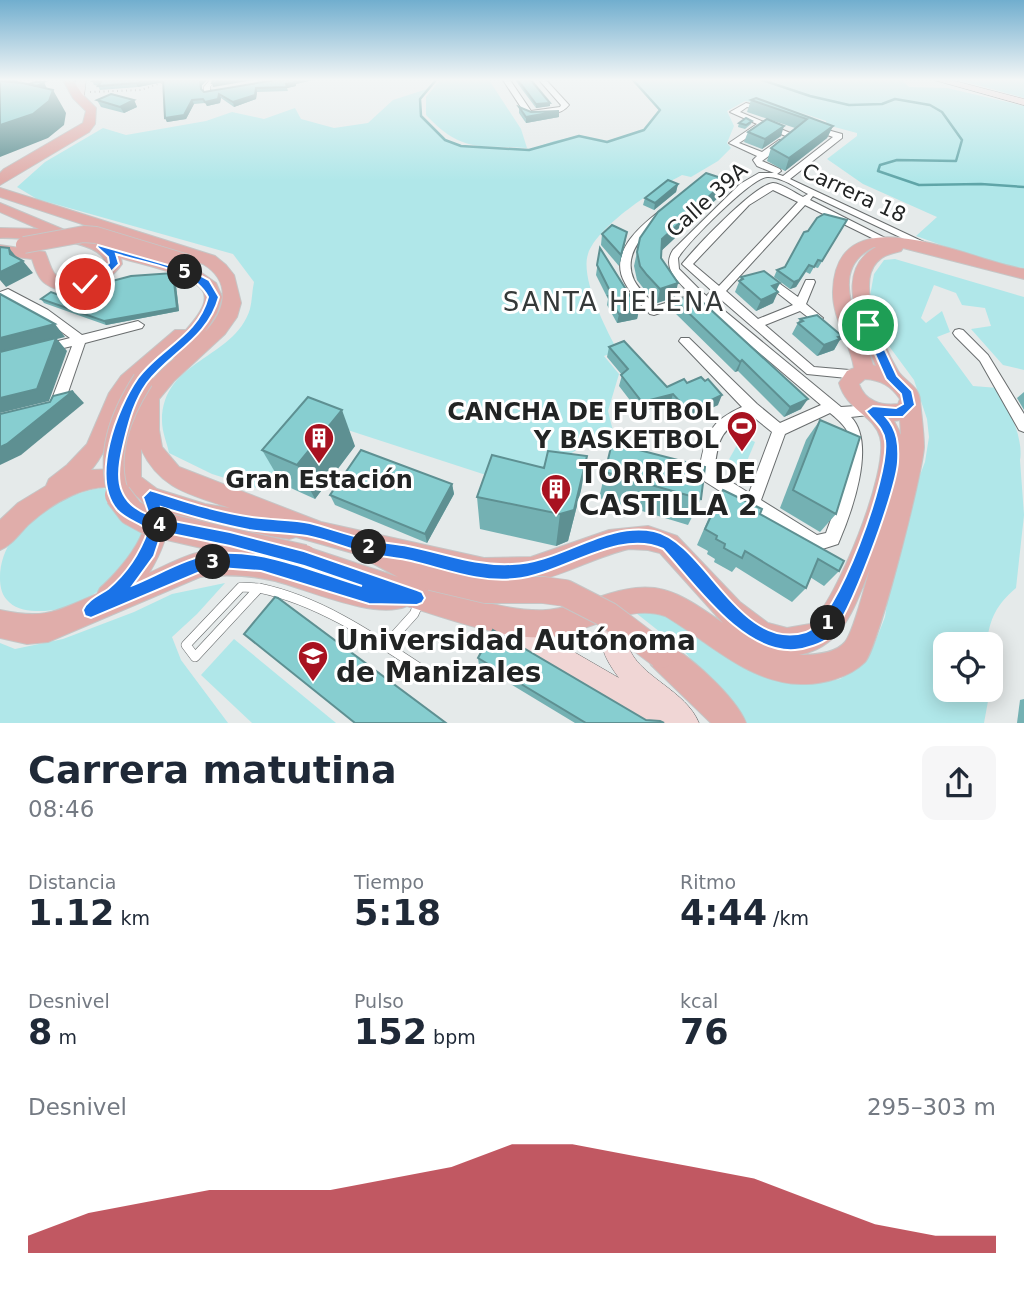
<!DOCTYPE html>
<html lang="es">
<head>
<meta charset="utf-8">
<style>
	body { margin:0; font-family:"DejaVu Sans",sans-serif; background:#f6f6f7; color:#1f2937; height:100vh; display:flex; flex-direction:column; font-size:26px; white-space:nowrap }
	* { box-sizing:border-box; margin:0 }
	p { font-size:23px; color:#747a83 }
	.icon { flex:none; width:38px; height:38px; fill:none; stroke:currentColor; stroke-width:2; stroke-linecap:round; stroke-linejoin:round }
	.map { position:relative; height:723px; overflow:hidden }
	.panel { display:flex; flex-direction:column; background:#fff; flex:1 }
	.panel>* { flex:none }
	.fabs { position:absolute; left:933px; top:632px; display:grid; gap:14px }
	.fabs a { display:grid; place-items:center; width:70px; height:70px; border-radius:14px; background:#fff; box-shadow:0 4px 18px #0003; font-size:35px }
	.pin { position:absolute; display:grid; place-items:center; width:60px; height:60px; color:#fff; margin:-30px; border:4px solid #fff; border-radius:50%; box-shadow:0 2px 7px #0007 }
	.km { position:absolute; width:35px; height:35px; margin:-18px; border-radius:50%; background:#222; color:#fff; font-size:19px; line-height:35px; text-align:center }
	.round { display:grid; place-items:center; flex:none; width:74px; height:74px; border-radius:14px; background:#f6f6f7 }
	.overview { display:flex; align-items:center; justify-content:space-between; height:119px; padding:0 28px }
	h1 { font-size:38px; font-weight:700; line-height:52px }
	.stats { display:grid; grid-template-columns:repeat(3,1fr); gap:10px; height:119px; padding:7px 28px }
	.stats div { display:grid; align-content:center }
	.stats b { font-size:35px; font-weight:700 }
	.stats small { font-size:19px; font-weight:400 }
	.stats p { font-size:19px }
	.chart { height:196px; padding:14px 28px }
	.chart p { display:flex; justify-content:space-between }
	.chart svg { width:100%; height:126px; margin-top:7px; fill:#a81220; opacity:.7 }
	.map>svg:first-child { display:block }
	.green { fill:#b0e7e9 }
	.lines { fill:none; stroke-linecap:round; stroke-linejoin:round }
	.stream { stroke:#5fa5a8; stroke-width:2.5 }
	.service-casing { stroke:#696d6e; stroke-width:10 }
	.pedestrian-casing { stroke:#696d6e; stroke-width:1 }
	.minor-casing { stroke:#696d6e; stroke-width:2 }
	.secondary-casing { stroke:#696d6e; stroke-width:1 }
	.primary-casing { stroke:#c6c6c6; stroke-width:2 }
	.path { stroke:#878a8a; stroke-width:2; stroke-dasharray:1 3.5; stroke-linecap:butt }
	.service { stroke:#fff; stroke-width:9 }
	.pedestrian { fill:#fff; fill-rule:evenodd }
	.minor { fill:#fff; fill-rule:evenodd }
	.secondary { fill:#f0d6d5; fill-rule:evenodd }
	.primary { fill:#e0adaa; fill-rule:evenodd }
	.primary-bridge-far2-casing { stroke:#c6c6c6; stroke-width:18; stroke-linecap:butt }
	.primary-bridge-far1-casing { stroke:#c6c6c6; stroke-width:22; stroke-linecap:butt }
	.primary-bridge-casing { stroke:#c6c6c6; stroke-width:28; stroke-linecap:butt }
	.primary-bridge-far2 { stroke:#e0adaa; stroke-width:16 }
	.primary-bridge-far1 { stroke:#e0adaa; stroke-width:20 }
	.primary-bridge { stroke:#e0adaa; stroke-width:26 }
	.wall { fill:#74b1b3 }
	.shaded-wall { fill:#5e9092 }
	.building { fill:#87ced0; stroke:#5e9092; stroke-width:2 }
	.route { fill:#1a73e8; stroke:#fff; stroke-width:2; fill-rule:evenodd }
	.labels { text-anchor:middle; stroke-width:6; stroke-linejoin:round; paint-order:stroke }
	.far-street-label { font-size:21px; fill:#222424; stroke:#fff }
	.poi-label { font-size:24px; font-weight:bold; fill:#222424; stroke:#fff; text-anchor:end }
	.neighbourhood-label { font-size:26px; letter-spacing:2px; fill:#353939; stroke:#fff }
	.near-poi-label { font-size:28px; font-weight:bold; fill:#222424; stroke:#fff; text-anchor:start }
</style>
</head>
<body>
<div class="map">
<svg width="1024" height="723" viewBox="0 0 1024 723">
	<rect width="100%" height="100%" fill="#e5eaea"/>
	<g class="green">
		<path d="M440,80h49l32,49 6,19c-49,-3 -65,5 -101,-33v-18z"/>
		<path d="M633,80h269l7,7 38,1 77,18v162l-35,-6 -73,-26 21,-19 -74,-33 -36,-25 30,-23v-3l-30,-8 -1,-4 -30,-10 18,7 -5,4 -21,-7 5,-4 -48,-10 -18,10 7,15 -7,17 4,5 -13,13 -27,16 -9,-2c-27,14 -84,50 -94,79 -8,24 18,76 30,97l-14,5 15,18 -11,37 6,24 -26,1 -10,13 -38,24 -54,2 -166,-54 -60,68 -48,-15 -43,-21c-2,-10 -7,-21 -7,-32 0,-62 72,-61 88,-112 2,-8 2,-18 4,-27l-21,-28 -196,-55 -20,-12 28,-25 58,-34 23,7 80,-14 26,-9 32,7 31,-11 6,11 33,9 34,-5 25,-23 34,-11 -7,10 1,17 24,24 16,6 68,4 25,-9 25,-5 29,6 36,-12 16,-20z"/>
		<path d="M959,80h65v18z"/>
		<path d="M895,259l129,38v73l-21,-5 -32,-36 20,-3 -6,-18 -23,-3 -6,-12 -22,-8 -13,33 5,5 16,-12 8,21 -13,5 36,49 25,2c10,19 26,51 22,72l4,55 -8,73c-19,16 -27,31 -29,56h-42v46h45l-6,33h-239l-61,-72 -48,-38 6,-4 18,3 140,70 20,1 20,-4 20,-12 14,-22 11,-28 8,-55 15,-56 17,-44 4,-25 -2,-18 -13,-39 -39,-53 -6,-26 5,-27 10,-14z"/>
		<path d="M742,436l13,6 -13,31 -15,-10z"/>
		<path d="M100,488l13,1 31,35c-9,46 -58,88 -105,87 -10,0 -22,-1 -30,-9 -7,-6 -9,-15 -9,-24 0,-51 57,-82 100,-90z"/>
		<path d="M225,583l-28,31 -25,23 9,23 47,63h-228v-80l15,6 48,-10 71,-27 38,-18z"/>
		<path d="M234,639l102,84h-84l-51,-48z"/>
	</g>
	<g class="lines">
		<g class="stream">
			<path d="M436,80l-16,19 1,17 24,24 16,6 68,4 50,-14 28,6 37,-12 16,-20 -27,-30"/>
			<path d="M762,80l48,16 39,9 33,-1 13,-5 35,6 12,7 20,28 -6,21 -59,-1 -17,5 -2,6 41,14 62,-1 43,3"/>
		</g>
		<g class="service-casing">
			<g id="service">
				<path d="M241,587l18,1 -64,69 -9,-12z"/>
				<path d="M259,588c63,13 118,52 171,87"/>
				<path d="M386,645l28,-31 5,-11"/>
			</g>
		</g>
		<g class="pedestrian-casing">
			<path id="pedestrian" d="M210,80h5l-5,7v3l8,1v2l-11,1 -3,-2v-5z"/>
		</g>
		<g class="minor-casing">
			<g id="minor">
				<path d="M503,80h7l21,31 29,-4 1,-2 -22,-25h7l23,25c-8,11 -30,12 -43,10z"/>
				<path d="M746,103l21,5 -4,2 -16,-3 -7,5 55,23 -7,2 -24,-10 -25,16 23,9 17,-12h6v4l-23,17 18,8 1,2 -4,3 6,2 50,-39 -20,-7v-4l29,8v4l-52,41 140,66 -1,2h-8l-108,-51 -3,4 81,41 -1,2h-8l-77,-38 -79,86 32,28 35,-14 -32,-25 -1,-2 1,-2h8l29,21 8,-17h8l1,2 -9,22 17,14 -2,3h-8l-13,-10 -35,14 49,42 47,4 2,3 -2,3 -4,2 -50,-5 -89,-77 -10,1 -1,-3 5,-4 -30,-27c13,-16 72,-79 91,-81 8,0 22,10 30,14l5,-3c-11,-6 -28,-18 -41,-17 -16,1 -79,65 -89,81l1,11 24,24 138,114 31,-2 5,1 2,4 -2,4 -26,3c26,27 0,97 -13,127l-22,7 -63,-39 -6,-2 -2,-3 -44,-28 -15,-6 -2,-4 2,-4 5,-2 9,3c6,-33 11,-45 42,-59l-63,-66 2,-3h8l68,66 23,19 41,-18 -124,-105 -43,15 -4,-1c-9,-10 -19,-19 -25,-31 -17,-30 14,-56 36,-73h6v4c-19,16 -46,38 -33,66 5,10 15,18 22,26l35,-11c-12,-14 -30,-26 -18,-45l67,-66 19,-11h15l-17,-7 -4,-6 4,-4 -28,-13 28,-19 -27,-12zM773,190l25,12 -79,84 -26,-22 56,-59zM830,413c5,4 12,10 16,16 12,20 -12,82 -20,104l-9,2 -56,-35 24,-66zM751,415l21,17 -23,61 -35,-22c5,-33 5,-41 37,-56z"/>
				<path d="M8,289l40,21 34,25 56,-14 6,4 -2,3 -57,15 -22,64 -2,4 -5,1 -5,-1 -2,-4 23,-61 -25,6 -6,-4 2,-3 27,-7 -30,-22 -32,-18 -8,3v-9z"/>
				<path d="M959,329l4,1 25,25 36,59v18l-5,-2 -39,-69 -25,-25 -2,-3 2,-3z"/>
			</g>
		</g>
		<g class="secondary-casing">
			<g id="secondary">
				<path d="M76,80h10l-2,17 -5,3 -5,-3z"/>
				<path d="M934,80h17l73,19v6z"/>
				<path d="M618,599l9,3 3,9c-22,61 51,68 69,112h-56l-151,-90 -3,-9 3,-9 9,-3 9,3 109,63c-21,-28 -23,-44 -10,-76z"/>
			</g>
		</g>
		<g class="primary-casing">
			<g id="primary">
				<path d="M63,80h10l9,14 14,14 -1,16 -6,8 -89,53v-12l4,-4 79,-46 3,-12 -13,-13z"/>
				<path d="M0,188l215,68 11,9 8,10 7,28 -4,14 -12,17 -51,47 -15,18v31l3,17 17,20 142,55 163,36 47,-1 78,-27 39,-4 29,10 63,66 28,21 19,5 23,-4c26,-22 80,-154 70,-187 -6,-22 -33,-26 -41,-54l8,-12 7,-3c-4,-26 -22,-50 -21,-77 3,-101 137,-30 191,-22v10l-121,-31 -2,3c-9,3 -17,3 -24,11 -22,23 7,85 21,109 6,10 21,15 22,29 1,13 4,32 4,47 -1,25 -46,201 -59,215 -15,15 -43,23 -64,22 -53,-1 -93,-43 -136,-68 -39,-13 -77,17 -116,21 -42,4 -100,-18 -142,-31 -32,14 -98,-16 -132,-25 -25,-6 -49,-7 -75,-4l-152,65 -21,2 -27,-6v-28c46,10 56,1 97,-16l3,-6c22,-19 78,-83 22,-99 -33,-9 -71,15 -94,36 -9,9 -16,20 -28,25v-30l18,-17 28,-17 3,-7 18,-14 20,-21 22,-51 12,-17 54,-46h11c8,-9 24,-27 17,-39 -10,-17 -64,-27 -82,-33l1,6c-15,22 -51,37 -76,20 -8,-5 -11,-16 -14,-25l-32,-4v-10l45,7c3,6 5,15 9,21 13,17 41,1 52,-10 -6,-17 -33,-19 -48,-25 -8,4 -45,-1 -58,0v-10l39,1 -39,-17v-9l79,33 120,35 17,12 6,14 -5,16 -12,19c21,-21 27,-51 -2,-68l-203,-67zM874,247h2c-34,19 -24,56 -14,86 -13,-31 -26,-68 12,-86zM866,343l10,23 -3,-1zM170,356l5,2c-34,27 -57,66 -57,111l-27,1c20,-23 23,-51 38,-75 9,-16 27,-27 41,-39zM865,379c16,1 26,7 35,20l-2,5c-17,2 -33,-3 -39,-20zM900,420l1,15 -7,-14zM141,449c20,41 49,45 89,59l-25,-4 -48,-15 -16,-12zM169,514l36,12 84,13 7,-2 74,21 2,5 26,14 -94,-31 -9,3 -3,12c-29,-8 -62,-16 -92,-9 -17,4 -35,14 -51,21 11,-18 20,-37 20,-59zM629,549l19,1 12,3 63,70c-48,-33 -66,-46 -124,-26 -17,5 -35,12 -53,13 -36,2 -75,-12 -111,-22l5,-2 3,-12c28,7 57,14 87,8 34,-6 64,-25 99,-33zM870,569c-5,15 -16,62 -25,73 -10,12 -31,13 -46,13 45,-9 55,-48 71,-86z"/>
				<path d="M661,641c26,11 75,56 85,82h-35l-60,-58 -4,-10 4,-10z"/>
			</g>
		</g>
		<path class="path" d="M90,92l51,-2 28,-10"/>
		<use href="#service" class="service"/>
		<use href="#pedestrian" class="pedestrian"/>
		<use href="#minor" class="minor"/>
		<use href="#secondary" class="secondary"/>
		<use href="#primary" class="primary"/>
		<g class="primary-bridge-far2-casing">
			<path id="primary-bridge-far2" d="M24,245l60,-11 12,1 92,28"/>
		</g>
		<g class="primary-bridge-far1-casing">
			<path id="primary-bridge-far1" d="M119,496c-14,-42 1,-80 24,-116"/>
		</g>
		<g class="primary-bridge-casing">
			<g id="primary-bridge">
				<path d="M118,495l13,17 20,11 153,35"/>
				<path d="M431,577l55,13h57l22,3 43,22 53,40"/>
			</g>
		</g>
		<use href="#primary-bridge-far2" class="primary-bridge-far2"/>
		<use href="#primary-bridge-far1" class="primary-bridge-far1"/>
		<use href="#primary-bridge" class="primary-bridge"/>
	</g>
	<g class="wall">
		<path d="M93,80h114l-5,5v5l2,2 71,-12h38l-17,4v2l-9,2 1,3 -31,1 -1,7 -22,8 -13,-9 -1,5 -13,3 -2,-3 -11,1 -8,15 -19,3 -2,-4 -2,-36 -25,5 -38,3 -2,-4 -4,-1 -2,-4z"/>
		<path d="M515,80h16l19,26 -14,2z"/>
		<path d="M97,100h37l3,7 -13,6 -23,-6z"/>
		<path d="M751,100l82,26 -6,12 -42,33 -18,-10 4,-13 24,-20 -48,-16z"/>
		<path d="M519,107l12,5 28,-1v6l-33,6 -7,-10z"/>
		<path d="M752,121l-1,3 -6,5 -7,-2 1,-4z"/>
		<path d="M748,132l33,4 -19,13 -18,-7z"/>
		<path d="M678,184l-2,8 -22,18 -11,-5 2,-7z"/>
		<path d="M723,193l-62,58v7l14,39 -18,6 -13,-14 -7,-9 -3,-14 6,-28z"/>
		<path d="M843,227l-25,41 -4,-1 -4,7 -4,-2 -10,15 -6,2 -16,-12 3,-7 8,-3z"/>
		<path d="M602,234l23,9 -6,23 -18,-21z"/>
		<path d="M600,248l39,62 -2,9 -20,4 -10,-18 1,-6 -12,-24z"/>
		<path d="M175,277l4,34 -73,14 -62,-22 -3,-4z"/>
		<path d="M741,277l36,13 -4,13 -17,8 -21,-19z"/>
		<path d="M676,301h14l111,108 -17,8 -46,-46 -3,1 -62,-61z"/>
		<path d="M800,319l42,17 -8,14 -17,6 -25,-22z"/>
		<path d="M609,347l58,40 20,-4 31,22 -30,14 -4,-4 -3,1 -11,-12 -31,8 -20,-26 3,-11 -15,-18z"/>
		<path d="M1024,392v18l-7,-12z"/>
		<path d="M820,420l16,94 -16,18 -40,-24 26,-68z"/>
		<path d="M612,443l89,56 -13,26 -89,-27z"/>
		<path d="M355,446l-40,53 -33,-15 -20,-34z"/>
		<path d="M587,456l-6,34 -13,51 -12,5 -76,-17 -3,-32 67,-29z"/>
		<path d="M452,484l2,10 -27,49 -92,-38 -5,-10z"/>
		<path d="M723,490l37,24 79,57 -15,15 -14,-9 -4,11 -14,14 -56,-35 -4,5 -18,-10 1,-3 -8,-5 1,-3 -11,-6 17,-39z"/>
		<path d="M478,658l168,62 18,3h-89l-96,-58z"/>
		<path d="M1024,699v24h-7l3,-23z"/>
	</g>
	<g class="shaded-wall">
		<path d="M0,80h17l4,6 -21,9z"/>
		<path d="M151,80h13v2l-26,5 -2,-4z"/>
		<path d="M201,80h6l-5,5v8l-1,-4 -1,-8z"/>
		<path d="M228,80h26l-41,7 -1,-4z"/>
		<path d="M295,80h18l-17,4v2l-9,2 -1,-4z"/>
		<path d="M44,82l3,7 -17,1z"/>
		<path d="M256,88l1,4 -1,7 -22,8 -1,-5z"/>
		<path d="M53,90l13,23 -2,12 -16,13 -48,19v-32z"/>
		<path d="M219,94l2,4 -1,5 -13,3 -2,-4z"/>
		<path d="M134,100l3,7 -13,6 -4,-6z"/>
		<path d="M192,100l2,4 -8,15 -19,3 -2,-4z"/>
		<path d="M550,103v3l-14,2v-4z"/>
		<path d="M559,111v6l-33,6v-6z"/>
		<path d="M784,126l-3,10 -19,13 3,-10z"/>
		<path d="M833,126l-6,12 -42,33 4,-13z"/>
		<path d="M727,180l-4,13 -64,60 3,-14z"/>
		<path d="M678,184l-2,8 -22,18 1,-7z"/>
		<path d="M627,232l-2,11 -6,23 2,-11z"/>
		<path d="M9,248l10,12 4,1 10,12 -27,14 -6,-7v-8l10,-18z"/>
		<path d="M809,265l-13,22 -6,2 4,-7z"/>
		<path d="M173,273l2,4 4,34 -73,14 -2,-4z"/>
		<path d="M678,283l-3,14 -18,6 3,-14z"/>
		<path d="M780,283l-5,10 3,-1 -5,11 -17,8 5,-11 11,-14z"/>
		<path d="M639,310l-2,9 -20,4 2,-9z"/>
		<path d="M55,324l10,13 -8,2 10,12 -18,50 -49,12v-75z"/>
		<path d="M842,336l-8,14 -17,6 7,-11z"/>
		<path d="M742,360l-4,11 -3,1 5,-10z"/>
		<path d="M73,391l11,12 -63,52 -21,10v-18z"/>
		<path d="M673,394l-3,10 -31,8 3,-10z"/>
		<path d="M722,395l-4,10 -30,14 4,-10z"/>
		<path d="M808,399l-7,10 -17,8 6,-10z"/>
		<path d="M688,405l-4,10 -3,1 3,-10z"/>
		<path d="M342,410l13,36 -40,53 -18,-34z"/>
		<path d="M587,456l-6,34 -13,51 -12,5 4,-32z"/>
		<path d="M452,484l2,10 -27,49 -2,-9z"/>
	</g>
	<g class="building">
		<path d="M93,80h58l-15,3 -38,3 3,-4 -9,-1z"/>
		<path d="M163,80h38l-1,1 1,8 3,3 71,-12h20v2l-9,2 1,3 -31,1 -1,7 -22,7 -14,-8 -1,5 -13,3 -2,-3 -11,1 -8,15 -19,3z"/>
		<path d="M213,80h15l-16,3z"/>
		<path d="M518,80h13l19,23 -14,1z"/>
		<path d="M0,81l23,2 30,7 -4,11 -16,13 -33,11z"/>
		<path d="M35,82h9l-7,4 -8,-2z"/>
		<path d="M111,94l23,6 -14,7 -23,-7z"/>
		<path d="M756,98l77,28 -44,32 -18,-10 36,-29 -56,-19z"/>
		<path d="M519,107l12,5 28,-1 -33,6z"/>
		<path d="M746,118l6,3 -6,4 -7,-2z"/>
		<path d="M767,119l17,7 -19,13 -17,-7z"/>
		<path d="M706,173l21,7 -65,59 -1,19 17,25 -18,6 -13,-14 -7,-9 -3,-14 3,-14 18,-26z"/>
		<path d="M668,180l10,4 -23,19 -10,-5z"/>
		<path d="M824,214l23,6 -25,41 -4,-1 -4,7 -5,-2 -10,15 -5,2 -17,-12 8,-3 19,-35 4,-1 9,-13z"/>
		<path d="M612,225l15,7 -6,23 -19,-21z"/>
		<path d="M0,247l9,1 1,6 13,7 -23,11z"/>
		<path d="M600,248l39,62 -20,4 -11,-18 4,-1 -15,-30z"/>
		<path d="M764,271l16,12 -8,3 6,6 -17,8 -22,-19 4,-2 -2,-2z"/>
		<path d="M173,273l4,35 -73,13 -63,-22 10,-7 8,3 72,-19z"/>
		<path d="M0,294l55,30 -55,14z"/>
		<path d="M687,297l3,4 8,-3 110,101 -18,8 -48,-47 -2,2 -64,-61z"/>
		<path d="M817,315l25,21 -4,1 2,2 -16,6 -26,-22 5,-2 -3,-2z"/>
		<path d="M56,338l-19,51 -37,9v-46z"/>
		<path d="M624,341l43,46 17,-8 3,4 14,-6 4,4 3,-2 14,16 -30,14 -4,-4 -4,1 -11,-12 -31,8 -21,-27 7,-6 -19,-22z"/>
		<path d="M73,391l-66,53 -7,3v-33l50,-12 3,-6z"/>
		<path d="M308,397l34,13 -45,55 -35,-15z"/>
		<path d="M820,420l40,17 -24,77 -43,-24z"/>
		<path d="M612,443l93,24 -4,32 -96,-27z"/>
		<path d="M361,450l91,34 -27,50 -95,-39z"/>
		<path d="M548,451l39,5 -13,54 -14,4 -83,-17 15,-42 52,13z"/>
		<path d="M723,490l39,19 -2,5 84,47 -5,10 -21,-12 -12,29 -61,-37 -3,7 -18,-10 1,-4 -9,-5 1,-3 -12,-7z"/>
		<path d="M275,597l3,1 168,125h-91l-111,-89z"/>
		<path d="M493,630l153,90 14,1 4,2h-78l-108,-65z"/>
	</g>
	<linearGradient id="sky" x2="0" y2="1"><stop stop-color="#71aece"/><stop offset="0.44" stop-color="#f3f6f6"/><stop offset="1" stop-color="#f3f6f6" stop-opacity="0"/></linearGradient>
	<rect width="1024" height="181" fill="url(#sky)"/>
	<path class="route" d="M98,245l98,28 13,7 10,17c-11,41 -48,55 -72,86 -12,17 -17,35 -22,55 -8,33 -14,62 24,77l-6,-18 7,-7c34,11 67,22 102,27 19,3 40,2 58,6 19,5 38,12 56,16 14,4 28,4 42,7 36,7 67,20 104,18 49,-1 93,-43 142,-33 51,11 86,122 152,101 31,-10 84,-158 79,-191 -1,-13 -12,-20 -19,-30l7,-5 23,2 7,-4 -2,-10 -15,-15 -24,-54 2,-3h8l25,54 15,15 3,14 -12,12h-17c12,13 13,29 12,45 -2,30 -48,154 -68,175 -8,7 -24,12 -35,13 -52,4 -100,-66 -132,-101 -45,-21 -101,26 -148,30 -36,4 -70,-10 -104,-18 -14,-3 -29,-4 -42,-7 -21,-5 -41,-14 -62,-18 -19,-3 -39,-3 -58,-6 -31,-6 -59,-14 -88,-23l2,12 67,13 74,19 113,39 5,2 3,6 -3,5 -5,2 -48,-1 -108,-33 -41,-3 -20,4 -109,46 -6,-2 -2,-6c4,-10 16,-15 25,-21 19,-16 32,-36 40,-59 -8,-7 -22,-10 -31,-20 -27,-32 0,-102 21,-132 22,-30 60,-42 70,-81 -15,-29 -62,-33 -92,-43l3,10 -16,16 -22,6v-5l15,-6 13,-12 -1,-6 -11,-10zM162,532l68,14 74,20 58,20c-44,-13 -95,-36 -142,-33 -30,2 -60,21 -87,32l21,-29z"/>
	<defs>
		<g id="stadium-pin" transform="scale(1.575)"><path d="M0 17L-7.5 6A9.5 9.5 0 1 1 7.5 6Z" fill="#a81220" stroke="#fff"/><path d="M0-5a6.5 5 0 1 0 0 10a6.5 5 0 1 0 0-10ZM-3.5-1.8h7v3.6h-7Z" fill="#fff"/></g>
		<g id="building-pin" transform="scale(1.575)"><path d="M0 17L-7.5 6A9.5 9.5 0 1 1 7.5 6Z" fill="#a81220" stroke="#fff"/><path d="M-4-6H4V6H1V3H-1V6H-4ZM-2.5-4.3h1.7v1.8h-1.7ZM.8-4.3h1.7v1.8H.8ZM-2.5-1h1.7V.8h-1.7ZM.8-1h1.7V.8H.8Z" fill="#fff"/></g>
		<g id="university-pin" transform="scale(1.575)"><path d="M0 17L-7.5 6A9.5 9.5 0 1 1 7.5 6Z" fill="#a81220" stroke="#fff"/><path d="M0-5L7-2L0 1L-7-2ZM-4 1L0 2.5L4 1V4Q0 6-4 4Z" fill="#fff"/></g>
	</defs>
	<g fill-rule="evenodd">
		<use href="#stadium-pin" x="742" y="426"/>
		<use href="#building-pin" x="319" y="438"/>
		<use href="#building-pin" x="556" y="489"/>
		<use href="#university-pin" x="313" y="656"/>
	</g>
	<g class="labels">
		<g class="far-street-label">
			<text transform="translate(854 193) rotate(25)" y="7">Carrera 18</text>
			<text transform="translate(707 200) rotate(-42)" y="7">Calle 39A</text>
		</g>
		<g class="poi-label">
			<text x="719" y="420">CANCHA DE FUTBOL<tspan x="719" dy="28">Y BASKETBOL</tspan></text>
			<text x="319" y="488" text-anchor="middle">Gran Estación</text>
		</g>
		<g class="neighbourhood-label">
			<text x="614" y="311">SANTA HELENA</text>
		</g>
		<g class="near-poi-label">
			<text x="579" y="483">TORRES DE<tspan x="579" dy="32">CASTILLA 2</tspan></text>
			<text x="336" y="650">Universidad Autónoma<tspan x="336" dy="32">de Manizales</tspan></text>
		</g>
	</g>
</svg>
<div class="fabs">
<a><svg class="icon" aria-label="locate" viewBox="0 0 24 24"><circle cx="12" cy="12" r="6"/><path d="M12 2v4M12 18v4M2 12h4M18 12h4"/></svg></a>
</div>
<div class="pin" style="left:868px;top:325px;background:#1e9e55"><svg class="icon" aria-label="arrive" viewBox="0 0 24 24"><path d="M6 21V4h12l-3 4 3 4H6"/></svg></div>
<div class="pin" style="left:85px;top:284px;background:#d93025"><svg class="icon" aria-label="check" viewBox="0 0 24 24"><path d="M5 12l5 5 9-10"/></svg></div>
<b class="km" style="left:828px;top:623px">1</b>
<b class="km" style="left:369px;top:547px">2</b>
<b class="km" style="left:213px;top:562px">3</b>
<b class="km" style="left:160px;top:525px">4</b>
<b class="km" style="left:185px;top:272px">5</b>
</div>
<section class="panel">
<div class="overview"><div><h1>Carrera matutina</h1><p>08:46</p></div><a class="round"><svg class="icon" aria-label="share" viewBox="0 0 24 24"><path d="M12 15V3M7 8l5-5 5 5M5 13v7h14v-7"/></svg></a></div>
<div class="stats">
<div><p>Distancia</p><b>1.12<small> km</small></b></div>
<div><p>Tiempo</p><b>5:18</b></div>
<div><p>Ritmo</p><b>4:44<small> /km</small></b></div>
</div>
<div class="stats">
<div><p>Desnivel</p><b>8<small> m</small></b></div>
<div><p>Pulso</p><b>152<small> bpm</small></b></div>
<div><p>kcal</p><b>76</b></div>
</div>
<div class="chart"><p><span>Desnivel</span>295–303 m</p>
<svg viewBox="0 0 160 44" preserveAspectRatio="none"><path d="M0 44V38L10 30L20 26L30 22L40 22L50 22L60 18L70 14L80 6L90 6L100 10L110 14L120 18L130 26L140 34L150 38L160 38V44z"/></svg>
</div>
</section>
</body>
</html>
